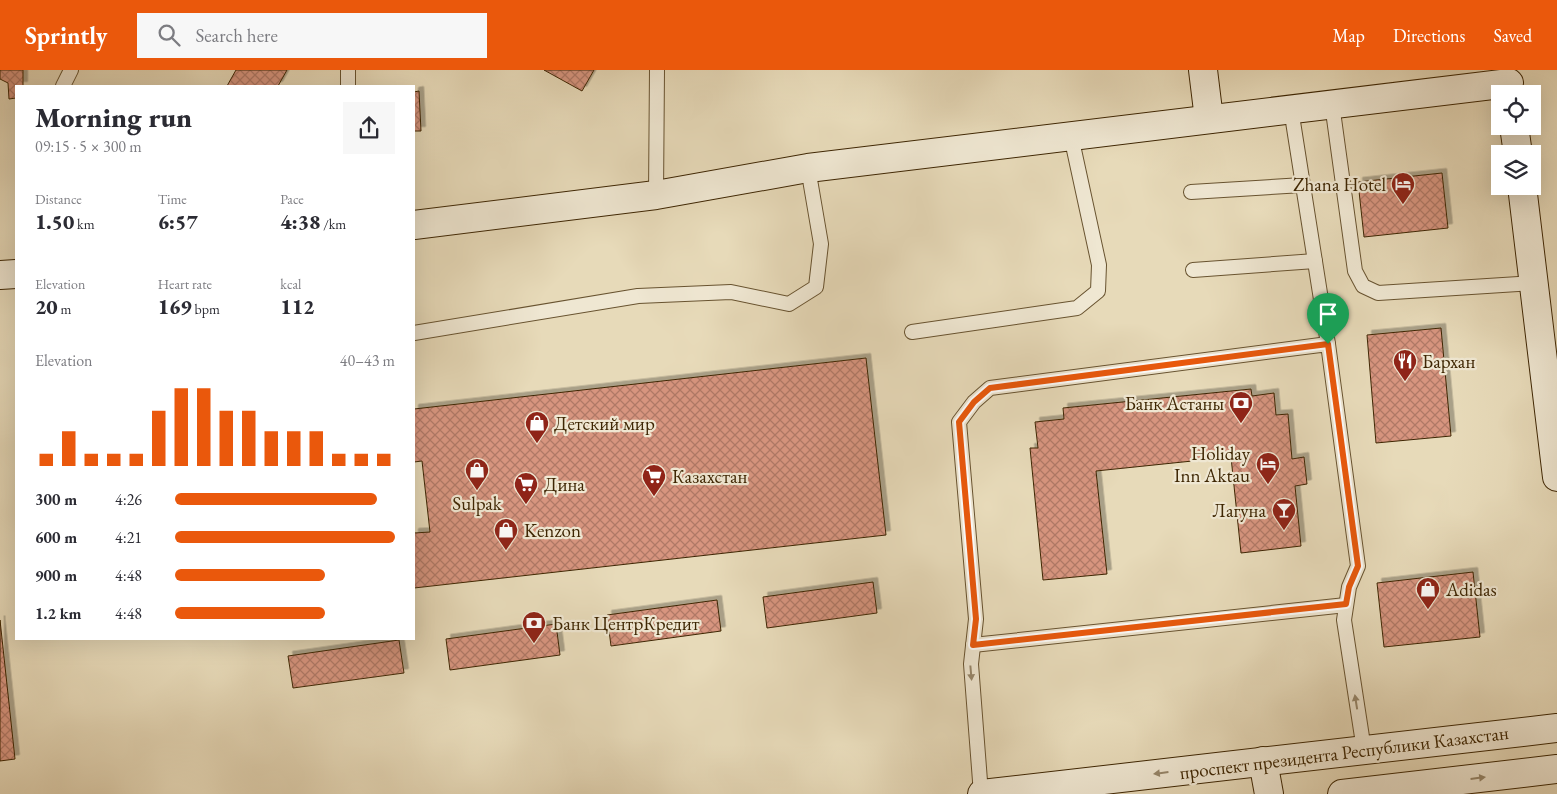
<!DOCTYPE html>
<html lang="en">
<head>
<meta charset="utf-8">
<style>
	body { margin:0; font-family:"EB Garamond",serif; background:#f7f7f7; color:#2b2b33; height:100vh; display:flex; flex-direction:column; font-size:19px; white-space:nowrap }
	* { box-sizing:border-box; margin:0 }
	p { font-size:16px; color:#7c7c81 }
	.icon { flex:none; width:28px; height:28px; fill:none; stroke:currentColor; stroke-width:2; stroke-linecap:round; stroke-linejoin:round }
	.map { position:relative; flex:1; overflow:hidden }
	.sheet { position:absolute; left:15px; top:15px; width:400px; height:555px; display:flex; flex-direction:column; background:#fff; border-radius:0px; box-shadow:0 5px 20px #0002 }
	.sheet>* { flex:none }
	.tools { position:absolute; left:1491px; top:15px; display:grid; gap:10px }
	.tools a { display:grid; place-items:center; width:50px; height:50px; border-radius:0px; background:#fff; box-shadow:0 5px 20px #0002; font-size:25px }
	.pin { position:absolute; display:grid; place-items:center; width:42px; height:42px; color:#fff; margin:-51px -21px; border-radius:50% 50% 50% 0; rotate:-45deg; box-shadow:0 0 5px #0007 }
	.pin .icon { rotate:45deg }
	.round { display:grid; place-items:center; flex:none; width:52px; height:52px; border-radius:0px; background:#f7f7f7 }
	.summary { display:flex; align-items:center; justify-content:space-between; height:85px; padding:0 20px }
	h1 { font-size:28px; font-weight:800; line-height:38px }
	.figures { display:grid; grid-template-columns:repeat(3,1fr); gap:8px; height:85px; padding:5px 20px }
	.figures div { display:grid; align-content:center }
	.figures b { font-size:21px; font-weight:800 }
	.figures small { font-size:14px; font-weight:400 }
	.figures p { font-size:14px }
	.chart { height:140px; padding:10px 20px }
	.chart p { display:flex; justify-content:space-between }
	.chart svg { width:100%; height:90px; margin-top:5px; stroke:#ea580c; stroke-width:6 }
	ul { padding:0 20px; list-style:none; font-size:16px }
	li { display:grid; grid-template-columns:80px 60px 1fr; align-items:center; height:38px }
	li i { height:12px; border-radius:6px; background:#ea580c }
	header { display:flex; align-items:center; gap:30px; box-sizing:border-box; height:70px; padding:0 25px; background:#ea580c; color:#fff }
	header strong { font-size:24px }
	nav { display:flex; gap:28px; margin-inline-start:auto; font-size:18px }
	.search { width:350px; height:45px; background:#f7f7f7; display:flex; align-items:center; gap:12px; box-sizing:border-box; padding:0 18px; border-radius:0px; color:#7c7c81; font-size:19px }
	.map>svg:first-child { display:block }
	.building { fill:url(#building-cross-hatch); stroke:#3e2603; filter:url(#shadow) }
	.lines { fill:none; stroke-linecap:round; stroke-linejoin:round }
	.lane-casing { stroke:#685330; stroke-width:16 }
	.secondary-casing { stroke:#3e2603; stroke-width:30 }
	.lane { stroke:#efe7d2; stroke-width:14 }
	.secondary { stroke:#efe7d2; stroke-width:28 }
	.oneway { fill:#96866a }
	.route-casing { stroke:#fff; stroke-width:10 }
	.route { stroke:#ea580c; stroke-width:6 }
	.labels { text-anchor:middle; stroke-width:4.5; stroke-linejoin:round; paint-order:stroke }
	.poi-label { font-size:19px; fill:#3e2603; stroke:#efe7d2; text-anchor:start }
	.street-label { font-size:19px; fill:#3e2603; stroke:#efe7d2 }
</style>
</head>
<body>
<header>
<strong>Sprintly</strong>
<div class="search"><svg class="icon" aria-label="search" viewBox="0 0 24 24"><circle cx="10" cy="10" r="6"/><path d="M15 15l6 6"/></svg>Search here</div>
<nav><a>Map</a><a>Directions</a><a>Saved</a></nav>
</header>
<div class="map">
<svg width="1557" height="724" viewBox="0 0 1557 724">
	<defs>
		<pattern id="building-cross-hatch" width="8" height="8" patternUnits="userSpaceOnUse" patternTransform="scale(1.25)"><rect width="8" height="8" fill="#d7957f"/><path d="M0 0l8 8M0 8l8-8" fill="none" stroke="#b07966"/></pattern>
		<filter id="shadow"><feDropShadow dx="4.5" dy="-4.5" stdDeviation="0" flood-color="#0004"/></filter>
	</defs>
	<rect width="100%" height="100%" fill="#e7dab9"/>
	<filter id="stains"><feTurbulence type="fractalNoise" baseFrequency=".004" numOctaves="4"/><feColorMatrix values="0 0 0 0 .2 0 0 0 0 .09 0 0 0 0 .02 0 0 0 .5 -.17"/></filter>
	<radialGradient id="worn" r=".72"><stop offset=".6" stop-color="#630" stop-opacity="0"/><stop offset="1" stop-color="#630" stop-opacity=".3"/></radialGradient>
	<g class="building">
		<path d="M0,0h23v16h-7v12l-7,1 -1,-16 -8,-4z"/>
		<path d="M236,0h51l-9,16h-51z"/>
		<path d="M544,0h50l-12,21z"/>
		<path d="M419,21l2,40h-7v-39z"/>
		<path d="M1442,103l6,55 -84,9 -6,-55z"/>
		<path d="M1441,258l10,108 -75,7 -9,-108z"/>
		<path d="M866,288l20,177 -472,53v-55l16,-1 -8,-71 -8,1v-53z"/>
		<path d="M1251,319l1,7 22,-3 2,22 12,-1 4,45 12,-2 3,27 -12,2 6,60 -60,7 -10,-96 -135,14 11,103 -64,6 -13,-132h8l-3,-26 29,-3 -1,-11z"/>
		<path d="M1473,502l7,65 -96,10 -7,-64z"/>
		<path d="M873,512l4,31 -110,15 -4,-31z"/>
		<path d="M717,530l4,31 -110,15 -4,-31z"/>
		<path d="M0,550l15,139 -15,2z"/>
		<path d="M556,554l4,31 -110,15 -4,-31z"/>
		<path d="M399,570l5,33 -111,15 -5,-32z"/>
	</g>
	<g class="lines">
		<g class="lane-casing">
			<g id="lane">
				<path d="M63,16l8,-16"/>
				<path d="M348,16v-16"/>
				<path d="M1332,34l23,167 8,15 15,7 155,-10"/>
				<path d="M1291,39l37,235"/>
				<path d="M1191,122l112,-7"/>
				<path d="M656,125l1,-125"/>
				<path d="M1193,200l122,-9"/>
				<path d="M912,262l165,-24 21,-17 1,-26 -28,-129"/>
				<path d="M414,263l224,-37 93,-4 58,12 27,-17 5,-43 -13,-76"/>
				<path d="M973,575l373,-40"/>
				<path d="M981,724l-10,-130 5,-45 -17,-197 15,-20 16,-14 338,-44 30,222 -9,21 -5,33 20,130"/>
			</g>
		</g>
		<g class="secondary-casing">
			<g id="secondary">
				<path d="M1203,0l6,49"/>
				<path d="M1514,56l4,28"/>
				<path d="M1522,116l35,291"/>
				<path d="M414,155l242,-30 152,-27 701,-85"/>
				<path d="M0,205l16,-1"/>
				<path d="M1263,691l6,33"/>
				<path d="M982,724l575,-66"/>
				<path d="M1342,724l215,-25"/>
			</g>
		</g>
		<use href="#lane" class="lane"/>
		<use href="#secondary" class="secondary"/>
	</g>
	<defs><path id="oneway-solid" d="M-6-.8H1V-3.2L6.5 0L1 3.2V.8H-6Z" transform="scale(1.25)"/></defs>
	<g class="oneway">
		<use href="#oneway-solid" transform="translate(971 603) rotate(85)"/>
		<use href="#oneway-solid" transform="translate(1356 632) rotate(-99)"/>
		<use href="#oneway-solid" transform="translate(1161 703) rotate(173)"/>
		<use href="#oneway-solid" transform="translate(1478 708) rotate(-7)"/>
	</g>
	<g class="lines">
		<g class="route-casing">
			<path id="route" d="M1328,274l30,222 -9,21 -3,17 -373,41 3,-26 -17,-197 15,-20 16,-14z"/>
		</g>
		<use href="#route" class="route"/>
	</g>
	<defs>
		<g id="hotel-pin" transform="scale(1.25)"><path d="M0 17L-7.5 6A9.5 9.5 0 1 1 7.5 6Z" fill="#8f2418" stroke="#efe7d2"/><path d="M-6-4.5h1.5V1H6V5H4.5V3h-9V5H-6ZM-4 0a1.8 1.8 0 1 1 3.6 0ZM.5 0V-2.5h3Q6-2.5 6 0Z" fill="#fff"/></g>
		<g id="restaurant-pin" transform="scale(1.25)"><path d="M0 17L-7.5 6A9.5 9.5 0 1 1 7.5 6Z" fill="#8f2418" stroke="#efe7d2"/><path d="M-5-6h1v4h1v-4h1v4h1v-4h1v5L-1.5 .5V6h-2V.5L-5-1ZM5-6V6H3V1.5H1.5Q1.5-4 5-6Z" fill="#fff"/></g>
		<g id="bank-pin" transform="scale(1.25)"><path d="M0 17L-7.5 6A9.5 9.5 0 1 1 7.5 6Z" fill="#8f2418" stroke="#efe7d2"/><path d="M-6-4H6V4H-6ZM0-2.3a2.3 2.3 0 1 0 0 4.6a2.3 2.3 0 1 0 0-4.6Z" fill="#fff"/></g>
		<g id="shop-pin" transform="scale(1.25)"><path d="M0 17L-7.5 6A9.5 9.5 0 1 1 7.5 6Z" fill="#8f2418" stroke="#efe7d2"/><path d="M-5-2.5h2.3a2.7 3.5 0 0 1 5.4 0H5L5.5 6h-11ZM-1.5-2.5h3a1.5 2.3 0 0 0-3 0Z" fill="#fff"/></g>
		<g id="supermarket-pin" transform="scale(1.25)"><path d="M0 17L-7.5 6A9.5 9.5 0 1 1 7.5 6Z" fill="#8f2418" stroke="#efe7d2"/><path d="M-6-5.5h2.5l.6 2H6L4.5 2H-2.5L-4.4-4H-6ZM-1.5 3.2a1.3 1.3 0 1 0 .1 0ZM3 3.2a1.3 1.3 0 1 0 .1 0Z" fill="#fff"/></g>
		<g id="bar-pin" transform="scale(1.25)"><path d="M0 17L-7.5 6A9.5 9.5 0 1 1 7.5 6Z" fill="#8f2418" stroke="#efe7d2"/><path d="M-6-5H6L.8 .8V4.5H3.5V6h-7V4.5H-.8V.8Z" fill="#fff"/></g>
	</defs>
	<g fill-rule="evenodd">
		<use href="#hotel-pin" x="1403" y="114"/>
		<use href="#restaurant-pin" x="1405" y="291"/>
		<use href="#bank-pin" x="1241" y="333"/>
		<use href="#shop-pin" x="537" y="353"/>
		<use href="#hotel-pin" x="1268" y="394"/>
		<use href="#shop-pin" x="477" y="400"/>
		<use href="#supermarket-pin" x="654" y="406"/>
		<use href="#supermarket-pin" x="526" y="414"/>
		<use href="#bar-pin" x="1284" y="440"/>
		<use href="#shop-pin" x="506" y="460"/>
		<use href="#shop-pin" x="1428" y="519"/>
		<use href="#bank-pin" x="534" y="553"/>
	</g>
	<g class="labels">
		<g class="poi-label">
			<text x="1386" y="121" text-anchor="end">Zhana Hotel</text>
			<text x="1422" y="298">Бархан</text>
			<text x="1224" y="340" text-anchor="end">Банк Астаны</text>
			<text x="554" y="360">Детский мир</text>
			<text x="1250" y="390" text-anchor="end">Holiday<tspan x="1250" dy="22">Inn Aktau</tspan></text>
			<text x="672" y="413">Казахстан</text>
			<text x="544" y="421">Дина</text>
			<text x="477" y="440" text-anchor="middle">Sulpak</text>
			<text x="1266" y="447" text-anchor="end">Лагуна</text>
			<text x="524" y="467">Kenzon</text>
			<text x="1446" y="526">Adidas</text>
			<text x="552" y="560">Банк ЦентрКредит</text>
		</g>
		<g class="street-label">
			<text transform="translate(1344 682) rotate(-7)" y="7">проспект президента Республики Казахстан</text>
		</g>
	</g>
	<rect width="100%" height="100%" filter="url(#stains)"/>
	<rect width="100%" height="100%" fill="url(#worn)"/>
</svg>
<div class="tools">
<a><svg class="icon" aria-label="locate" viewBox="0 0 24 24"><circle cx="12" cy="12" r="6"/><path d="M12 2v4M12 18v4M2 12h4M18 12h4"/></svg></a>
<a><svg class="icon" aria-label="layers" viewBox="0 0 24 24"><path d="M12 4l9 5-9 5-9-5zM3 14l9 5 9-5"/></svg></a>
</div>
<div class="pin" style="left:1328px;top:274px;background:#1e9e55"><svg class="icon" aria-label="arrive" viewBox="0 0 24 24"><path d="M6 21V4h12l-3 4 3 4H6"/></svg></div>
<section class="sheet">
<div class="summary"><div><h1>Morning run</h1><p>09:15 · 5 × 300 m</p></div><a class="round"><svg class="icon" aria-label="share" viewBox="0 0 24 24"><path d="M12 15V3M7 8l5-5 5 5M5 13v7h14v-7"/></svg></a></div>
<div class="figures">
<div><p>Distance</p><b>1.50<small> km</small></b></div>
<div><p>Time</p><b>6:57</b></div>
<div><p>Pace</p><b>4:38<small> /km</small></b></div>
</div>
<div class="figures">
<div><p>Elevation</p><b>20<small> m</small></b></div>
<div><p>Heart rate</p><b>169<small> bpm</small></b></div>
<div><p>kcal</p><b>112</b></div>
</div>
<div class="chart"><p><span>Elevation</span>40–43 m</p>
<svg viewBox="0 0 160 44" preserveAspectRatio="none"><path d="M5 44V38M15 44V27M25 44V38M35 44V38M45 44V38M55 44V17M65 44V6M75 44V6M85 44V17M95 44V17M105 44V27M115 44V27M125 44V27M135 44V38M145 44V38M155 44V38"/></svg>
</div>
<ul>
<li><b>300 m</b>4:26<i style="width:92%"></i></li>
<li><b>600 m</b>4:21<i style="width:100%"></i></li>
<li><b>900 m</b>4:48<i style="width:68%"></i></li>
<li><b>1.2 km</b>4:48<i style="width:68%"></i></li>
</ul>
</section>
</div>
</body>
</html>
